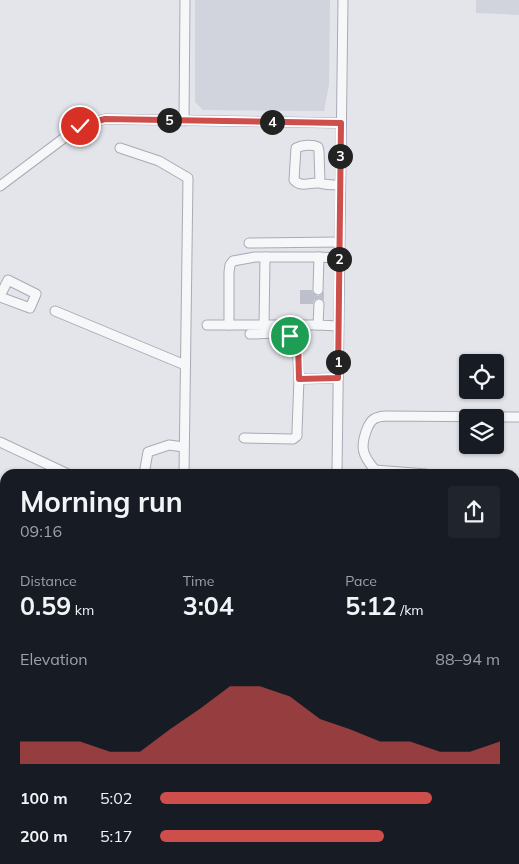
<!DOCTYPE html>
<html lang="en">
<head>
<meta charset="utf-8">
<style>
	body { margin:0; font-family:Mulish,sans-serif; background:#20242c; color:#f1f3f6; height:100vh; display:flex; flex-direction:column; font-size:19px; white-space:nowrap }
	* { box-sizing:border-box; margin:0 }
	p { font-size:16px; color:#9ea1a6 }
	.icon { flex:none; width:28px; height:28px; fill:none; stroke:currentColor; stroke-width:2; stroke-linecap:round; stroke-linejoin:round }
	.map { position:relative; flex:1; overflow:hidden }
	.sheet { position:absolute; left:0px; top:469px; width:520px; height:396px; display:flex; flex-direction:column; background:#171b24; border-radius:15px 15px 0 0; box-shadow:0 1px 4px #0004 }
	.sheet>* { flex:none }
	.controls { position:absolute; left:459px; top:354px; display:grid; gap:10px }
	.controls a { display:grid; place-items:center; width:45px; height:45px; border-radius:5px; background:#171b24; box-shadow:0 1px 4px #0004; font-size:25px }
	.pin { position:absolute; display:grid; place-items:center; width:42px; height:42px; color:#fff; margin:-21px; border:2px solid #fff; border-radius:50%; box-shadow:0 1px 5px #0007 }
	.km { position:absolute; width:25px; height:25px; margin:-12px; border-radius:50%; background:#222; color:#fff; font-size:14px; line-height:25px; text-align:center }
	.round { display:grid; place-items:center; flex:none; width:52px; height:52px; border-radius:5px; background:#20242c }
	.headline { display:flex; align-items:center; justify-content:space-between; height:85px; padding:0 20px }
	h1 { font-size:28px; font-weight:700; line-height:38px }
	.figures { display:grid; grid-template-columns:repeat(3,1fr); gap:8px; height:85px; padding:5px 20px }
	.figures div { display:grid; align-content:center }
	.figures b { font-size:25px; font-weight:700 }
	.figures small { font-size:14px; font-weight:400 }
	.figures p { font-size:14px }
	.chart { height:140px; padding:10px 20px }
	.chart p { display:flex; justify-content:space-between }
	.chart svg { width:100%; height:90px; margin-top:5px; fill:#cd4e4b; opacity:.7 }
	ul { padding:0 20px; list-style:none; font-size:16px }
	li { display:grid; grid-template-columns:80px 60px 1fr; align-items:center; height:38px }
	li i { height:12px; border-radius:6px; background:#cd4e4b }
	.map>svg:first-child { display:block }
	.built { fill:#d1d4dd }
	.building { fill:#bdc0cb }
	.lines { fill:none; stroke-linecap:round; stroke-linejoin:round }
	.minor-casing { stroke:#a8abb5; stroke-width:11 }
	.minor { stroke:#f6f7f9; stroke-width:9 }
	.route-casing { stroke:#fff; stroke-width:10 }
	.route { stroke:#cd4e4b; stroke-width:6 }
</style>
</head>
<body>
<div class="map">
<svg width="519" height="864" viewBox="0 0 519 864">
	<rect width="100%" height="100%" fill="#e3e5eb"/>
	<g class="built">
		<path d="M195,0h135l-1,85 -5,26 -121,-1 -8,-8z"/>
		<path d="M476,0h43v15l-43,-2z"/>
	</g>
	<path class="building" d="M300,290h12l1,3 4,3 4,-1 3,-4v9l-5,-2 -5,2 -1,4h-13z"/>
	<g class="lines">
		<g class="minor-casing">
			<g id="minor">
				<path d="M184,121l1,-121"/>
				<path d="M120,148l39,13 29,17 -4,296"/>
				<path d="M320,183l-1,-32 -1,-4c-6,-3 -16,-2 -22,1l-2,32c8,8 15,2 25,3 7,2 13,2 21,2"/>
				<path d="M0,186l80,-60 25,-7 236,4"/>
				<path d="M249,243l90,-1"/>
				<path d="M318,290l1,-33 20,1"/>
				<path d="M0,296l8,-16 28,14 -6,14 -30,-11"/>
				<path d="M319,304l-1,21 20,1"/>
				<path d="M55,311l130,54"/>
				<path d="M207,325h111"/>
				<path d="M229,325v-53l1,-7 3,-4 22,-4h64"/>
				<path d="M264,326l1,-69"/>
				<path d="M299,379l39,-1"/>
				<path d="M244,438l49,1 4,-3v-5l2,-52 -2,-38c-9,-11 -34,-7 -47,-7"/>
				<path d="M0,442l68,32"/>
				<path d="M144,474l4,-22 21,-7 15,2"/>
				<path d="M337,474l6,-474"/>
				<path d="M426,474l-51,-4c-13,-15 -15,-23 -8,-41 4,-10 8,-12 18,-13l134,1"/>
				<path d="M515,497h4"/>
				<path d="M0,576l5,5"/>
				<path d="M0,599l5,-8"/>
				<path d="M0,630l5,12"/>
				<path d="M0,661l5,-3"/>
				<path d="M0,821h5"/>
				<path d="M116,864v-4"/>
			</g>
		</g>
		<use href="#minor" class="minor"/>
	</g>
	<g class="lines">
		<g class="route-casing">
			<path id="route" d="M80,126l25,-7 236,4 -3,255 -39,1 -1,-38 -8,-5"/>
		</g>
		<use href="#route" class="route"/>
	</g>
</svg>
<div class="controls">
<a><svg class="icon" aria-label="locate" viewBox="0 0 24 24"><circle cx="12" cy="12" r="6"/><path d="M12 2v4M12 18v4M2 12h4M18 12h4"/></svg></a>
<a><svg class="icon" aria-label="layers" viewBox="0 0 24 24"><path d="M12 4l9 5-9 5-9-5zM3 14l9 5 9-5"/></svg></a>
</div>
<div class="pin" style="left:290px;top:336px;background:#1e9e55"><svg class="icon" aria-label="arrive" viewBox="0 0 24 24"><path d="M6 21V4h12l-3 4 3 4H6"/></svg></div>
<div class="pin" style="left:80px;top:126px;background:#d93025"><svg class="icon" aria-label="check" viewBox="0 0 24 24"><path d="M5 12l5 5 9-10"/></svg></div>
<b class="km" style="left:338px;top:362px">1</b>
<b class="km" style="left:339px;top:259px">2</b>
<b class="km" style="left:340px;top:156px">3</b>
<b class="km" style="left:272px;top:122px">4</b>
<b class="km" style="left:169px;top:120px">5</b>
<section class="sheet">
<div class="headline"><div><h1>Morning run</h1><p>09:16</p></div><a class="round"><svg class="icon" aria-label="share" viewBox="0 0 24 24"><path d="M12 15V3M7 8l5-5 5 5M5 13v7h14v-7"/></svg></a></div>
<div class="figures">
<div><p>Distance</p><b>0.59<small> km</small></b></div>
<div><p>Time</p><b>3:04</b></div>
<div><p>Pace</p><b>5:12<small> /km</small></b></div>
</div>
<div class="chart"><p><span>Elevation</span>88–94 m</p>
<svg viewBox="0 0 160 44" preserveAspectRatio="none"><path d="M0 44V33L10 33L20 33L30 38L40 38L50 27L60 17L70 6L80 6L90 11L100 22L110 27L120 33L130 33L140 38L150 38L160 33V44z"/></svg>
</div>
<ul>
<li><b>100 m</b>5:02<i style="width:80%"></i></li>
<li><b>200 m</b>5:17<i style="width:66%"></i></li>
</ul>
</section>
</div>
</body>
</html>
